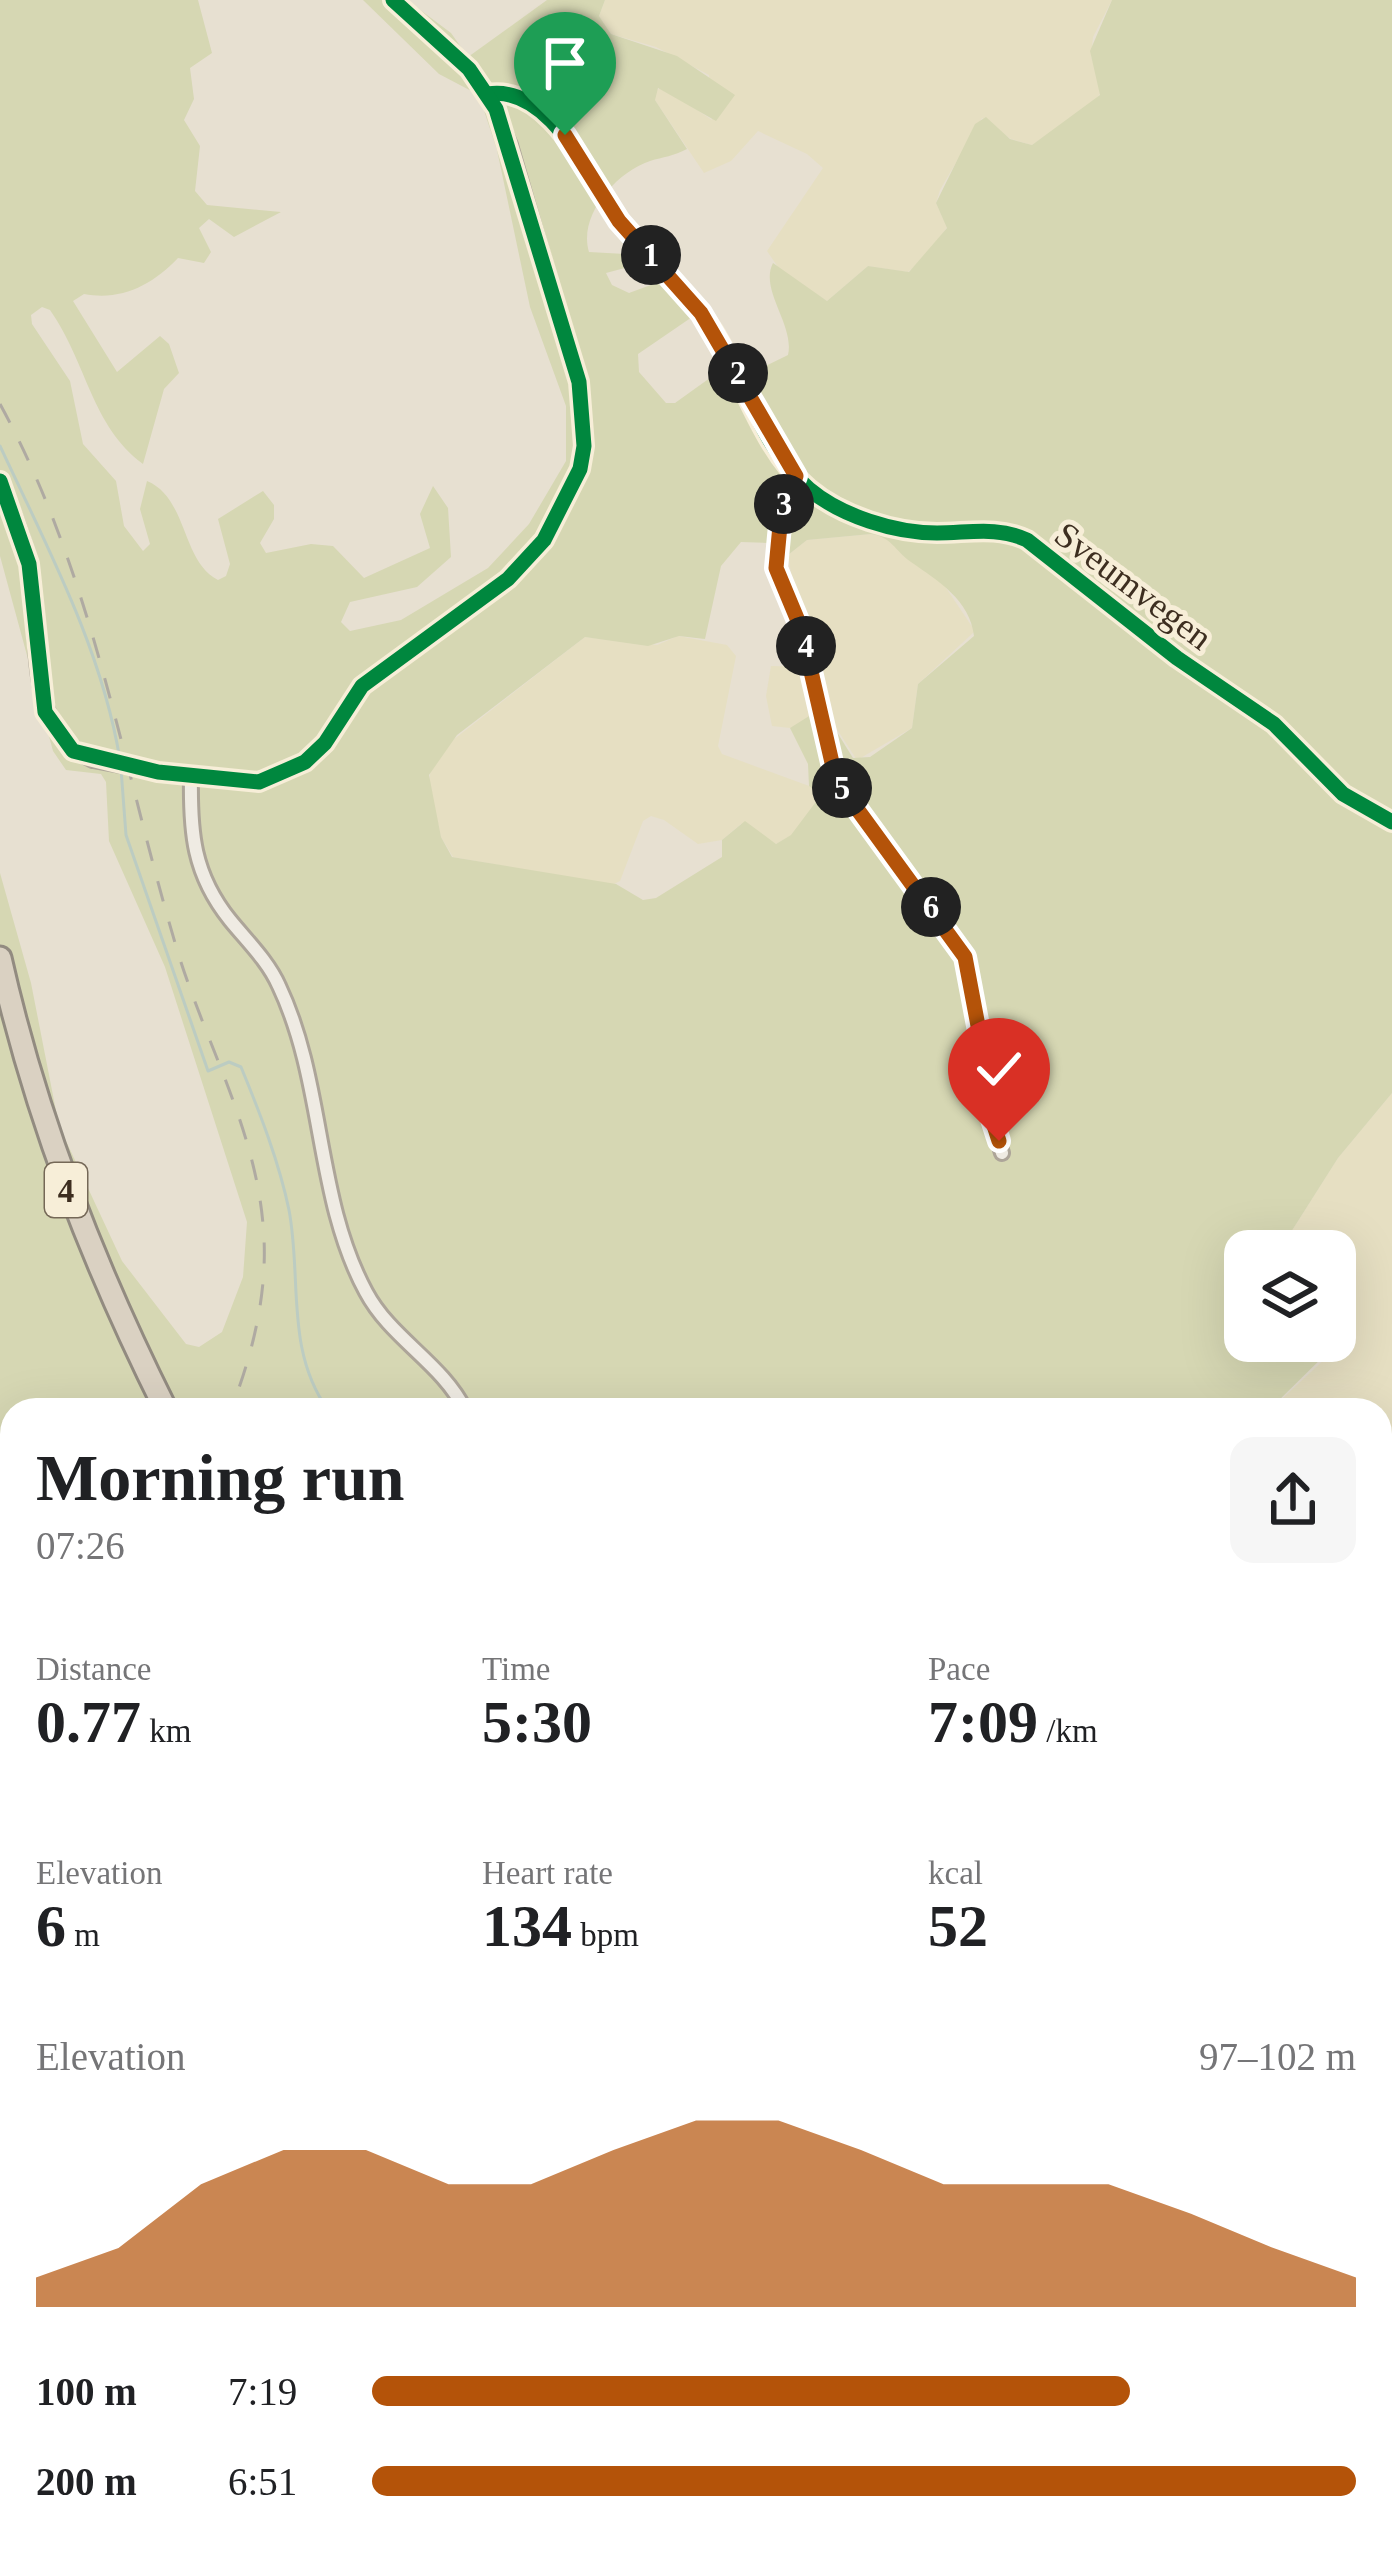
<!DOCTYPE html>
<html lang="en">
<head>
<meta charset="utf-8">
<style>
	body { margin:0; font-family:Georgia,serif; background:#f6f6f6; color:#202124; height:100vh; display:flex; flex-direction:column; font-size:45px; white-space:nowrap }
	* { box-sizing:border-box; margin:0 }
	p { font-size:39px; color:#757577 }
	.icon { flex:none; width:66px; height:66px; fill:none; stroke:currentColor; stroke-width:2; stroke-linecap:round; stroke-linejoin:round }
	.map { position:relative; flex:1; overflow:hidden }
	.drawer { position:absolute; left:0px; top:1398px; width:1392px; height:1152px; display:flex; flex-direction:column; background:#fff; border-radius:36px 36px 0 0; box-shadow:0 12px 48px #0002 }
	.drawer>* { flex:none }
	.fabs { position:absolute; left:1224px; top:1230px; display:grid; gap:24px }
	.fabs a { display:grid; place-items:center; width:132px; height:132px; border-radius:24px; background:#fff; box-shadow:0 12px 48px #0002; font-size:60px }
	.pin { position:absolute; display:grid; place-items:center; width:102px; height:102px; color:#fff; margin:-123px -51px; border-radius:50% 50% 50% 0; rotate:-45deg; box-shadow:0 0 12px #0007 }
	.pin .icon { rotate:45deg }
	.km { position:absolute; width:60px; height:60px; margin:-30px; border-radius:50%; background:#222; color:#fff; font-size:33px; line-height:60px; text-align:center }
	.round { display:grid; place-items:center; flex:none; width:126px; height:126px; border-radius:24px; background:#f6f6f6 }
	.head { display:flex; align-items:center; justify-content:space-between; height:204px; padding:0 36px }
	h1 { font-size:66px; font-weight:600; line-height:90px }
	.figures { display:grid; grid-template-columns:repeat(3,1fr); gap:18px; height:204px; padding:12px 36px }
	.figures div { display:grid; align-content:center }
	.figures b { font-size:60px; font-weight:600 }
	.figures small { font-size:33px; font-weight:400 }
	.figures p { font-size:33px }
	.chart { height:336px; padding:24px 36px }
	.chart p { display:flex; justify-content:space-between }
	.chart svg { width:100%; height:216px; margin-top:12px; fill:#b45309; opacity:.7 }
	ul { padding:0 36px; list-style:none; font-size:39px }
	li { display:grid; grid-template-columns:192px 144px 1fr; align-items:center; height:90px }
	li i { height:30px; border-radius:15px; background:#b45309 }
	.map>svg:first-child { display:block }
	.farmland { fill:#e6dfc2 }
	.green { fill:#d6d7b3; fill-rule:evenodd }
	.lines { fill:none; stroke-linecap:round; stroke-linejoin:round }
	.stream { stroke:#bcccc2; stroke-width:3 }
	.street-casing { stroke:#ada599; stroke-width:18 }
	.secondary-casing { stroke:#9c958a; stroke-width:22 }
	.highway-casing { stroke:#928b80; stroke-width:27 }
	.street { stroke:#efebe3; stroke-width:12 }
	.secondary { stroke:#efebe3; stroke-width:16 }
	.highway { stroke:#dad1c2; stroke-width:21 }
	.rail { stroke:#afaaa2; stroke-width:3; stroke-dasharray:21 21; stroke-linecap:butt }
	.street-bridge-casing { stroke:#ada599; stroke-width:18; stroke-linecap:butt }
	.street-bridge { stroke:#efebe3; stroke-width:12 }
	.cycleway-casing { stroke:#f7eed8; stroke-width:22 }
	.cycleway { stroke:#00873e; stroke-width:15 }
	.route-casing { stroke:#fff; stroke-width:24 }
	.route { stroke:#b45309; stroke-width:15 }
	.labels { text-anchor:middle; stroke-width:10; stroke-linejoin:round; paint-order:stroke }
	.shield { fill:#f7eed8; stroke:#756857; stroke-width:3 }
	.shield-label { font-size:33px; font-weight:bold; fill:#3d2e20 }
	.street-label { font-size:36px; fill:#3d2e20; stroke:#f7eed8 }
</style>
</head>
<body>
<div class="map">
<svg width="1392" height="2550" viewBox="0 0 1392 2550">
	<rect width="100%" height="100%" fill="#e7e0d1"/>
	<g class="farmland">
		<path d="M605,0h507l-19,37 -2,19 11,35 -8,11 -62,43 -21,-6 -29,-21 -42,72 -4,13 11,24 -18,27 -21,18 -40,-6 -41,35 -47,-31 -13,-19 56,-83 -16,-14 -49,-23 -27,30 -27,12 -49,-73v-9l8,-4 49,33 -3,-45 -53,-28 -45,-13 -12,-18z"/>
		<path d="M871,534l18,4 15,18 38,26 33,49 -57,53 -6,44 -55,32 -32,-49 -35,17 -18,-2 -6,-30 5,-30 36,1 -19,-112 19,-15z"/>
		<path d="M678,636l49,9 9,11 -18,90 4,8 98,36 -4,17 -24,28 -16,9 -35,-20 -19,16 -24,4 -34,-24 -13,-4 -8,5 -23,60 -8,4 -159,-28 -12,-20 -12,-53 2,-18 13,-19 141,-110 72,8z"/>
		<path d="M1392,1093v462l-12,-7v-138h-110l55,-51 7,-11 -5,-7h8v-90h-56l59,-93z"/>
	</g>
	<g class="green">
		<path d="M0,0h198l14,53 -22,15 4,31 -10,21 16,26 -5,45 12,14 74,7 -47,25 -25,-18 -10,9 12,24 -7,11 -26,-5c-26,27 -56,43 -94,36l-11,7 44,71 43,-36 9,8 10,29 -15,16 -21,75c-52,-39 -55,-99 -93,-154l-8,-3 -11,8 1,9 38,57 13,63 33,37 8,45 19,25 7,-7 -10,-35 7,-28c41,17 34,80 71,99l8,-4 4,-12 -12,-45 45,-28 11,14v14l-14,24 6,10 45,-9 22,2 31,32 66,-30 -10,-34 13,-28 15,22 3,49 -34,30 -67,15 -9,20 9,9 51,-11 87,-52 41,-44 37,-63v-55l-36,-99 -33,-157 -18,-55 -40,-21 -76,-74h44l44,33 17,24 79,-57h58l-6,16 12,18 66,22 58,39 -19,26 -58,-33 -3,12 32,49c-13,7 -24,8 -37,12 -35,12 -72,55 -61,91l54,3 -7,10 -30,8 6,12 17,8 38,-14 28,36 -57,39 1,18 27,31h9l53,-38 19,10 41,-20c7,-30 -29,-65 -15,-92l54,38 41,-35 41,6 38,-44 -11,-25 39,-79 11,-7 24,22 22,6 68,-50 -10,-44 22,-51h280v1093l-54,65 -59,93h-34v90h82l5,7 -63,62h-1257v263l-12,4v-804l31,110 28,143 63,135 64,83 13,3 23,-15 21,-55 4,-55 -82,-255 -56,-126 -3,-59 -5,-8 -35,-4 -13,-19 -53,-195zM871,534c21,3 23,16 40,28 27,19 59,38 63,74l-56,48 -6,44 -42,29 -17,1 -31,-50 -32,20 18,36 1,22 12,9 -30,40 -15,9 -31,-23 -23,19v17l-66,41 -13,2 -27,-16 -164,-27 -11,-20 -12,-62 28,-40 128,-98 63,9 31,-10 26,3 16,-73 20,-24 27,1 20,12 19,-15z"/>
		<path d="M1380,1548l12,7v995h-216l-4,-12h208z"/>
		<path d="M0,1756l12,7 -6,41 6,16v564l-12,-23z"/>
		<path d="M93,2538h189l10,12h-195z"/>
		<path d="M312,2538h133l-17,12h-109z"/>
	</g>
	<g class="lines">
		<g class="stream">
			<path d="M0,446c47,101 102,203 120,314"/>
			<path d="M121,769l5,66 82,236 21,-9 12,5c19,46 38,95 48,143 13,69 -4,140 39,200"/>
			<path d="M1380,2308l12,2"/>
		</g>
		<g class="street-casing">
			<g id="street">
				<path d="M488,94c67,-10 104,94 137,134 30,36 63,64 89,104 30,49 50,119 95,157 32,27 86,44 128,44 32,0 60,-7 90,7l150,118 97,66 69,70 49,28"/>
				<path d="M795,476l-14,39 -4,53 24,60 35,152 129,177 14,74 2,54 21,68"/>
				<path d="M0,481c12,29 24,58 30,88 12,66 -9,158 63,191"/>
				<path d="M158,772l101,10 46,-20 20,-19 37,-57 146,-107 36,-39 36,-71 4,-23 -5,-64 -69,-237 -22,-51 -19,-25 -76,-69"/>
				<path d="M191,776c-1,56 2,98 39,144 17,21 38,41 49,66 46,97 36,212 87,306 25,47 76,71 99,118"/>
			</g>
		</g>
		<g class="secondary-casing">
			<g id="secondary">
				<path d="M0,2379l12,24"/>
				<path d="M82,2538l4,12"/>
			</g>
		</g>
		<g class="highway-casing">
			<g id="highway">
				<path d="M0,958c36,160 93,306 166,452"/>
				<path d="M517,2538l16,12"/>
			</g>
		</g>
		<use href="#street" class="street"/>
		<use href="#secondary" class="secondary"/>
		<use href="#highway" class="highway"/>
		<g class="rail">
			<path d="M0,404c95,174 122,364 179,552 28,89 76,174 84,268 6,65 -9,125 -32,186"/>
			<path d="M357,2538l10,12"/>
		</g>
		<g class="street-bridge-casing">
			<path id="street-bridge" d="M93,760l65,12"/>
		</g>
		<use href="#street-bridge" class="street-bridge"/>
		<g class="cycleway-casing">
			<g id="cycleway">
				<path d="M488,94c67,-10 104,94 137,134 30,36 63,64 89,104 30,49 50,119 95,157 32,27 86,44 128,44 32,0 60,-7 90,7l150,118 97,66 69,70 49,28"/>
				<path d="M0,481l29,83 16,148 28,39 85,21 101,10 46,-20 20,-19 37,-57 146,-107 36,-39 36,-71 4,-23 -5,-64 -83,-273 -27,-40 -76,-69"/>
			</g>
		</g>
		<use href="#cycleway" class="cycleway"/>
	</g>
	<g class="lines">
		<g class="route-casing">
			<path id="route" d="M565,135l54,86 82,92 95,163 -15,39 -5,53 25,60 35,152 129,177 14,74 2,54 18,56"/>
		</g>
		<use href="#route" class="route"/>
	</g>
	<g class="labels">
		<rect class="shield" x="45" y="1163" width="42" height="54" rx="9"/>
		<g class="shield-label">
			<text x="66" y="1202">4</text>
		</g>
		<g class="street-label">
			<text transform="translate(1134 585) rotate(37)" y="13">Sveumvegen</text>
		</g>
	</g>
</svg>
<div class="fabs">
<a><svg class="icon" aria-label="layers" viewBox="0 0 24 24"><path d="M12 4l9 5-9 5-9-5zM3 14l9 5 9-5"/></svg></a>
</div>
<div class="pin" style="left:565px;top:135px;background:#1e9e55"><svg class="icon" aria-label="arrive" viewBox="0 0 24 24"><path d="M6 21V4h12l-3 4 3 4H6"/></svg></div>
<div class="pin" style="left:999px;top:1141px;background:#d93025"><svg class="icon" aria-label="check" viewBox="0 0 24 24"><path d="M5 12l5 5 9-10"/></svg></div>
<b class="km" style="left:651px;top:255px">1</b>
<b class="km" style="left:738px;top:373px">2</b>
<b class="km" style="left:784px;top:504px">3</b>
<b class="km" style="left:806px;top:646px">4</b>
<b class="km" style="left:842px;top:788px">5</b>
<b class="km" style="left:931px;top:907px">6</b>
<section class="drawer">
<div class="head"><div><h1>Morning run</h1><p>07:26</p></div><a class="round"><svg class="icon" aria-label="share" viewBox="0 0 24 24"><path d="M12 15V3M7 8l5-5 5 5M5 13v7h14v-7"/></svg></a></div>
<div class="figures">
<div><p>Distance</p><b>0.77<small> km</small></b></div>
<div><p>Time</p><b>5:30</b></div>
<div><p>Pace</p><b>7:09<small> /km</small></b></div>
</div>
<div class="figures">
<div><p>Elevation</p><b>6<small> m</small></b></div>
<div><p>Heart rate</p><b>134<small> bpm</small></b></div>
<div><p>kcal</p><b>52</b></div>
</div>
<div class="chart"><p><span>Elevation</span>97–102 m</p>
<svg viewBox="0 0 160 44" preserveAspectRatio="none"><path d="M0 44V38L10 32L20 19L30 12L40 12L50 19L60 19L70 12L80 6L90 6L100 12L110 19L120 19L130 19L140 25L150 32L160 38V44z"/></svg>
</div>
<ul>
<li><b>100 m</b>7:19<i style="width:77%"></i></li>
<li><b>200 m</b>6:51<i style="width:100%"></i></li>
</ul>
</section>
</div>
</body>
</html>
